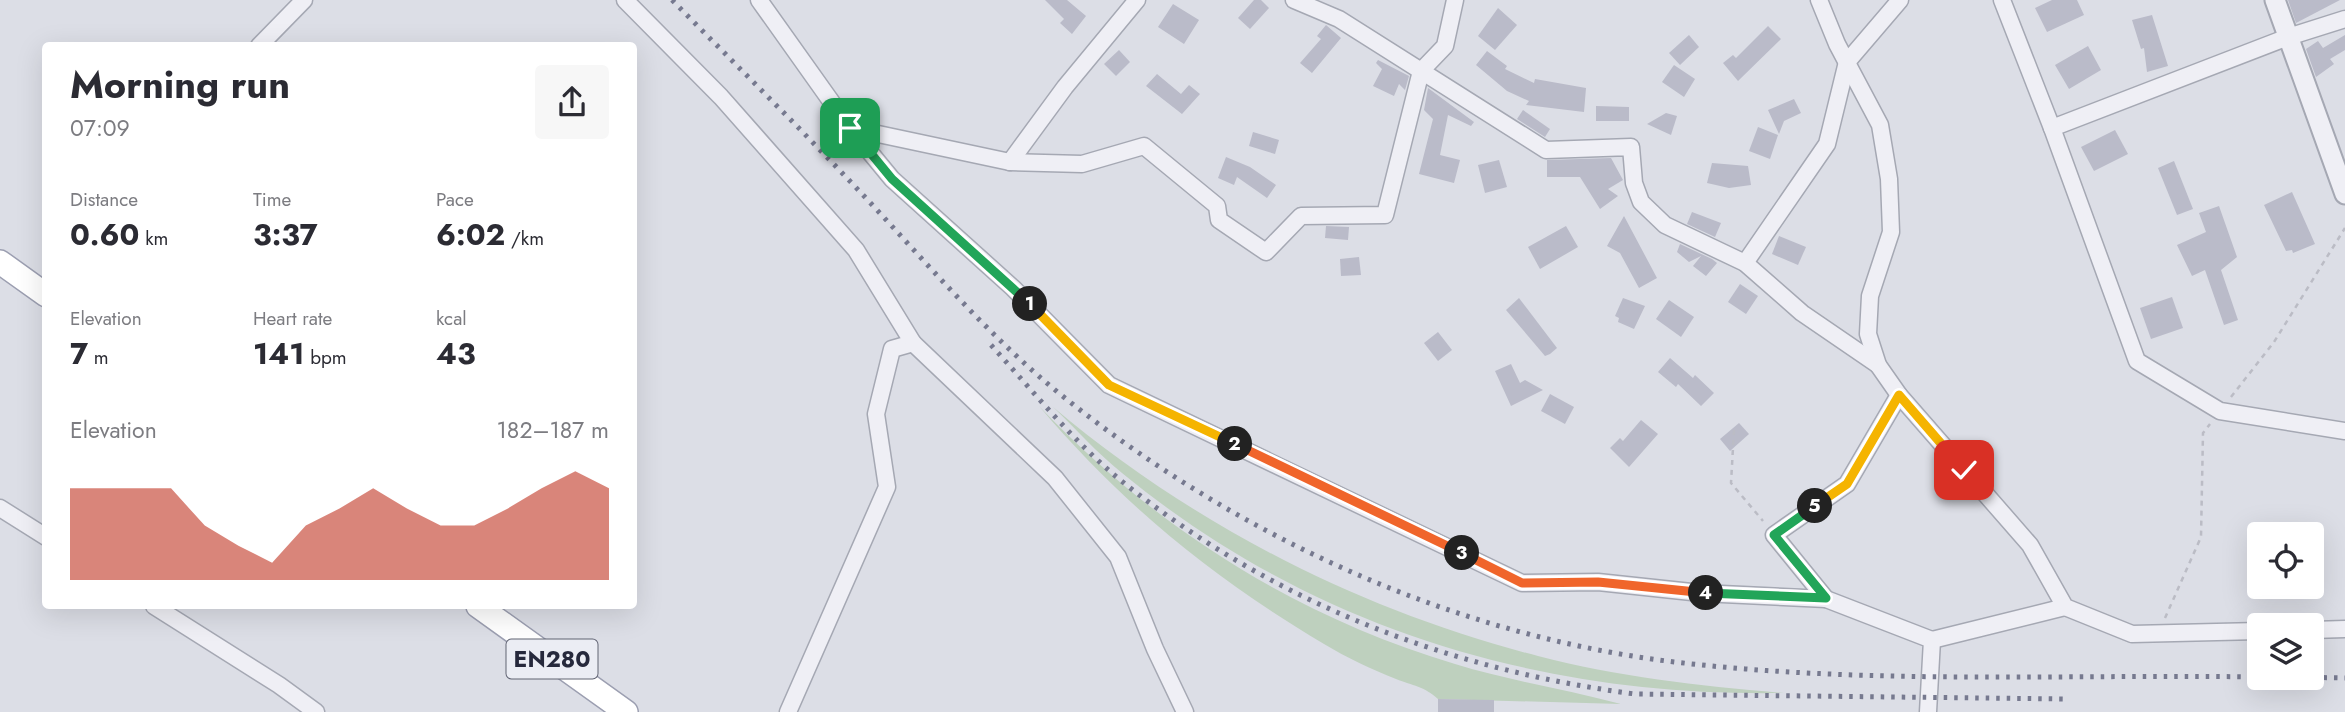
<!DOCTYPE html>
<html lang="en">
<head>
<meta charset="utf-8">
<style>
	body { margin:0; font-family:Jost,sans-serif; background:#f7f7f7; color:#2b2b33; height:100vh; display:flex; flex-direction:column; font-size:26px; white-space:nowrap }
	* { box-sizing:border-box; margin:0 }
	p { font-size:23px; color:#7c7c81 }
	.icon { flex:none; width:38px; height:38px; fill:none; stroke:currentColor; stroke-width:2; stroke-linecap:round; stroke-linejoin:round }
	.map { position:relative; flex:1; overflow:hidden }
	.details { position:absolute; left:42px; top:42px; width:595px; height:567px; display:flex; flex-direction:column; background:#fff; border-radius:7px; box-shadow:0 7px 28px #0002 }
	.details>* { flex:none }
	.buttons { position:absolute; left:2247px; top:522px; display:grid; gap:14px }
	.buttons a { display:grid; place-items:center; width:77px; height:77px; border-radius:7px; background:#fff; box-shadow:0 7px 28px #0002; font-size:35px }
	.pin { position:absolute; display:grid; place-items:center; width:60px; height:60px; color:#fff; margin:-30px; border-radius:14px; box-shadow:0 4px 10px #0006 }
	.km { position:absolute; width:35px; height:35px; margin:-18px; border-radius:50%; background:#222; color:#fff; font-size:19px; line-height:35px; text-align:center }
	.round { display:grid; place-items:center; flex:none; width:74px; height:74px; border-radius:7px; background:#f7f7f7 }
	.headline { display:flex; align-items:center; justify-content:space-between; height:119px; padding:0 28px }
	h1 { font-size:38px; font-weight:700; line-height:52px }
	.stats { display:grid; grid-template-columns:repeat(3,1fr); gap:10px; height:119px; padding:7px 28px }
	.stats div { display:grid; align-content:center }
	.stats b { font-size:30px; font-weight:700 }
	.stats small { font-size:19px; font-weight:400 }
	.stats p { font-size:19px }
	.chart { height:196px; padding:14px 28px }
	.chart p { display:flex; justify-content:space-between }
	.chart svg { width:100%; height:126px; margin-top:7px; fill:#ca5243; opacity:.7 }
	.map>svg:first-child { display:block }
	.green { fill:#bed0be }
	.building { fill:#babbc9 }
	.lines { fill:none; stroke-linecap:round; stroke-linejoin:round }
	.minor-casing { stroke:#a5a8b3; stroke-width:19 }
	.tertiary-casing { stroke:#a5a8b3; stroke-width:23 }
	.primary-casing { stroke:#9c9fb1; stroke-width:26 }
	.path { stroke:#bbbcc5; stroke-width:2.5; stroke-dasharray:5 5; stroke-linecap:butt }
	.minor { stroke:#efeff5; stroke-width:16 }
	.tertiary { stroke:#efeff5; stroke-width:19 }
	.primary { stroke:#fff; stroke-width:23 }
	.rail { stroke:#76798f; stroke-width:5; stroke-dasharray:3.5 7; stroke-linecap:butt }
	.split-1-casing { stroke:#fff; stroke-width:14 }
	.split-2-casing { stroke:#fff; stroke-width:14 }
	.split-3-casing { stroke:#fff; stroke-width:14 }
	.split-4-casing { stroke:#fff; stroke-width:14 }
	.split-5-casing { stroke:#fff; stroke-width:14 }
	.split-6-casing { stroke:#fff; stroke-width:14 }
	.split-1 { stroke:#22a559; stroke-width:9 }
	.split-2 { stroke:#f5b400; stroke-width:9 }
	.split-3 { stroke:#f0652b; stroke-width:9 }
	.split-4 { stroke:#f0652b; stroke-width:9 }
	.split-5 { stroke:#22a559; stroke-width:9 }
	.split-6 { stroke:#f5b400; stroke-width:9 }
	.labels { text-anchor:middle; stroke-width:7; stroke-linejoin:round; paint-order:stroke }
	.shield { fill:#ebedf4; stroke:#616473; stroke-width:2 }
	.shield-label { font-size:23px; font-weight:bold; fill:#26293c }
</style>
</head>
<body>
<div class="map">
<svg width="2345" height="712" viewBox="0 0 2345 712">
	<rect width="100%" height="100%" fill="#dcdee6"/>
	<g class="green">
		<path d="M1039,406c117,122 254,209 416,258 55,17 111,25 166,40l-183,-5c-14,-13 -25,-13 -42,-20 -25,-10 -49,-21 -72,-35 -111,-66 -201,-139 -285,-238z"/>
		<path d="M1053,407c140,118 308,204 485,249 80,21 163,30 246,37 -243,4 -472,-64 -662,-220 -25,-20 -46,-44 -69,-66z"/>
	</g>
	<g class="building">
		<path d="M1045,0h22l19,16 -14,18 -12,-11 4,-4z"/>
		<path d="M1254,0h7l8,8 -19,21 -12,-11z"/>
		<path d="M2052,0h25l7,15 -37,17 -12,-24z"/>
		<path d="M2288,0h52l-44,23z"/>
		<path d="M1173,4l26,16 -15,24 -26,-17z"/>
		<path d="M1498,8l19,17 -22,25 -17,-14z"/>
		<path d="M2152,15l16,51 -21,6 -3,-24 -3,1 -9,-29z"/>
		<path d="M1326,25l15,13 -29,35 -12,-10 21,-24 -4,-3z"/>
		<path d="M1768,26l13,13 -43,42 -15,-18 10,-8 3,3z"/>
		<path d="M1689,35l10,12 -19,18 -11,-12z"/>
		<path d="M2345,35v15l-15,9 4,5 -18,13 -10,-28 12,-8 5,7z"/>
		<path d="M2088,46l13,24 -32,19 -14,-24z"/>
		<path d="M1119,50l11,12 -14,14 -12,-12z"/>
		<path d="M1487,51l20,15 -2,3 29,14 1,-4 51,9 -2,24 -58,-7 3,-4 -22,-10 -31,-26z"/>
		<path d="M1378,60l31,16 -4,14 -6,-6 -5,12 -21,-10 9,-17 -6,-6z"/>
		<path d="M1674,65l21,14 -11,18 -22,-15z"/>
		<path d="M1157,74l24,20 8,-9 11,9 -18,20 -36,-28z"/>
		<path d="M1428,88l46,34 -3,4 -23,-11 -8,40 20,5 -6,23 -35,-9 14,-55 -9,-9z"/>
		<path d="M1794,99l7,14 -17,8 -5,13 -11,-24z"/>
		<path d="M1596,106l33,1v14h-33z"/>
		<path d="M1523,110l27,19 -5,8 -28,-18z"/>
		<path d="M1666,113l11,3 -6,19 -24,-11z"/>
		<path d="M1758,127l20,8 -8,24 -21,-8z"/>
		<path d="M2115,130l13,24 -34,17 -13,-24z"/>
		<path d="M1253,132l26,8 -4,14 -26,-8z"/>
		<path d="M1226,157l24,10 26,18 -9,13 -30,-21 -3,8 -16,-7z"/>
		<path d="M1611,158l12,22 -15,9 10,7 -18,13 -20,-32h-33v-17z"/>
		<path d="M1499,160l8,27 -22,6 -7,-28z"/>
		<path d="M2174,161l19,48 -16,6 -19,-47z"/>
		<path d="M1712,163l36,3 3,19 -22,3 -22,-5z"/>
		<path d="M2292,192l23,52 -22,9 -1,-3 -6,1 -22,-46z"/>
		<path d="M2219,206l18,51 -16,13 17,50 -14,5 -19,-55 -13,6 -15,-31 29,-13 -7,-19z"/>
		<path d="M1692,212l29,11 -6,14 -28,-13z"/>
		<path d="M1624,216l33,62 -18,10 -19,-35 -13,-7z"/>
		<path d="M1326,226l23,1 -1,13 -23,-2z"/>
		<path d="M1566,226l12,21 -38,22 -12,-22z"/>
		<path d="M1779,236l27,11 -8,18 -26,-11z"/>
		<path d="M1680,244l32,15 5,4 -11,13 -13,-10 8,-10 -12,6 -12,-10z"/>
		<path d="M1359,257l2,18 -20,1 -1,-17z"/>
		<path d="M1740,284l18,12 -12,18 -18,-12z"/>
		<path d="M2172,297l11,31 -32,11 -11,-31z"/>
		<path d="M1519,298l38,50 -7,6 -5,2 -39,-46z"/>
		<path d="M1623,298l22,8 -11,23 -16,-7 1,-4 -4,-2z"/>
		<path d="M1669,300l25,17 -13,20 -25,-18z"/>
		<path d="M1438,332l14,18 -14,11 -14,-18z"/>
		<path d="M1670,358l23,20 2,-3 19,18 -13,13 -23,-22 -2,3 -18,-15z"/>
		<path d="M1511,364l9,19 5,-3 18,10 -32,16 -16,-35z"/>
		<path d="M1550,394l24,13 -9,17 -24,-13z"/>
		<path d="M1641,420l17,14 -29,33 -19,-19 10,-10 3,3z"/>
		<path d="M1739,423l10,11 -19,17 -10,-12z"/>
		<path d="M1438,699l56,1v12h-56z"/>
	</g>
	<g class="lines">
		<g class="minor-casing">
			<g id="minor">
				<path d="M625,0l96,97 135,153 57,93 -21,6 -16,65 11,73 -99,225"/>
				<path d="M759,0l91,128 160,34 72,2 62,-18 73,60 2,14 47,32 35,-36 84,-1 36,-144 24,-25 10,-46"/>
				<path d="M1294,0l45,19 207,131 85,-3 3,36 7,19 24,23 80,38 57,50 76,52"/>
				<path d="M1819,0l18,44 43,81 9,54 2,53 -21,64 -2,38 10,31 21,30 131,150 35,62 67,27 127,-3"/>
				<path d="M2002,0l50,128 236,-91 57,-18"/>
				<path d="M259,46l45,-46"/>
				<path d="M850,128l42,51 121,109 96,97 413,198 76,-1 103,11 125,6"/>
				<path d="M2052,128l85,233 83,50 125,20"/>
				<path d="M1010,162l55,-75 72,-87"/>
				<path d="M1745,263l82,-119 20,-82 53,-62"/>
				<path d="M913,343l142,135 63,79 37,92 30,63"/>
				<path d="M1899,395l-52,89 -73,51 52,64 106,41 -4,72"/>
				<path d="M0,508l46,29"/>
				<path d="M154,606l125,79 37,27"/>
				<path d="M2312,630l33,-1"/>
				<path d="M1932,640l133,-33"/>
			</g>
		</g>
		<g class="tertiary-casing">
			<path id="tertiary" d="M2275,0l70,194"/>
		</g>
		<g class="primary-casing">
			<g id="primary">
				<path d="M0,262l46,33"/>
				<path d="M478,606l148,106"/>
			</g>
		</g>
		<g class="path">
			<path d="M2231,397l43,-55 71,-114"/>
			<path d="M1734,430l-3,53 32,38"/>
			<path d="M2165,618l36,-81 2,-104 7,-9"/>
		</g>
		<use href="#minor" class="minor"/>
		<use href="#tertiary" class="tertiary"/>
		<use href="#primary" class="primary"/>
		<g class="rail">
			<path d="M672,0c58,59 116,116 173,176 74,77 141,160 225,226 173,137 386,234 605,260 193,23 390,12 584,15"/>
			<path d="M991,345c41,45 81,95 128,134 151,122 325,190 516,215l432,5"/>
			<path d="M2292,677l53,1"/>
		</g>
	</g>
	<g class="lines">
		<g class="split-1-casing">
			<path id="split-1" d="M850,128l42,51 138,125"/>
		</g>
		<g class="split-2-casing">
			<path id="split-2" d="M1030,304l79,81 126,59"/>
		</g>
		<g class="split-3-casing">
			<path id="split-3" d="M1235,444l227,109"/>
		</g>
		<g class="split-4-casing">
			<path id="split-4" d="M1462,553l60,30 76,-1 108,11"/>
		</g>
		<g class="split-5-casing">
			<path id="split-5" d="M1706,593l120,5 -52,-63 41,-29"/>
		</g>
		<g class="split-6-casing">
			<path id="split-6" d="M1815,506l32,-22 52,-89 65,75"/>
		</g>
		<use href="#split-1" class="split-1"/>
		<use href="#split-2" class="split-2"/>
		<use href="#split-3" class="split-3"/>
		<use href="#split-4" class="split-4"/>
		<use href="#split-5" class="split-5"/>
		<use href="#split-6" class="split-6"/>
	</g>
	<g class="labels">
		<rect class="shield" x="506.5" y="639.5" width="91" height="39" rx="5"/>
		<g class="shield-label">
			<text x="552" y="667">EN280</text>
		</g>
	</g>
</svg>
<div class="buttons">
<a><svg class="icon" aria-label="locate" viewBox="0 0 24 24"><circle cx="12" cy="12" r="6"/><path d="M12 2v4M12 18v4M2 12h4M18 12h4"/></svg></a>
<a><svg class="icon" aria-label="layers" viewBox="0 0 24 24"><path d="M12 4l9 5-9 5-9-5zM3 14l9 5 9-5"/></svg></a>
</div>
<div class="pin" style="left:850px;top:128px;background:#1e9e55"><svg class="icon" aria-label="arrive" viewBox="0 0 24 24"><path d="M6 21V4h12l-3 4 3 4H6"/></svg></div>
<div class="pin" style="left:1964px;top:470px;background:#d93025"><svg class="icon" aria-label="check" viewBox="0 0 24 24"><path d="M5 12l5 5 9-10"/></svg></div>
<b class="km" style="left:1030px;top:304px">1</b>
<b class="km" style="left:1235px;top:444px">2</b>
<b class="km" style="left:1462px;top:553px">3</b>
<b class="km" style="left:1706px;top:593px">4</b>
<b class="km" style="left:1815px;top:506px">5</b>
<section class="details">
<div class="headline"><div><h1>Morning run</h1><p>07:09</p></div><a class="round"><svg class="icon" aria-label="share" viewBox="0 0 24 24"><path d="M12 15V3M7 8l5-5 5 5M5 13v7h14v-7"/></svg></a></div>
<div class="stats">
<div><p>Distance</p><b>0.60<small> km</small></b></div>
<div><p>Time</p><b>3:37</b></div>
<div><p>Pace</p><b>6:02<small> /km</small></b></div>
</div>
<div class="stats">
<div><p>Elevation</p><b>7<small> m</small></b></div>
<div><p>Heart rate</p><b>141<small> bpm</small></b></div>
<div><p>kcal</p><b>43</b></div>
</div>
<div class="chart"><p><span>Elevation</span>182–187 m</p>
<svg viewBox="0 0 160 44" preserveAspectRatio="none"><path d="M0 44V12L10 12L20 12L30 12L40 25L50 32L60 38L70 25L80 19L90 12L100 19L110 25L120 25L130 19L140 12L150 6L160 12V44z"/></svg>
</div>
</section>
</div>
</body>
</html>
